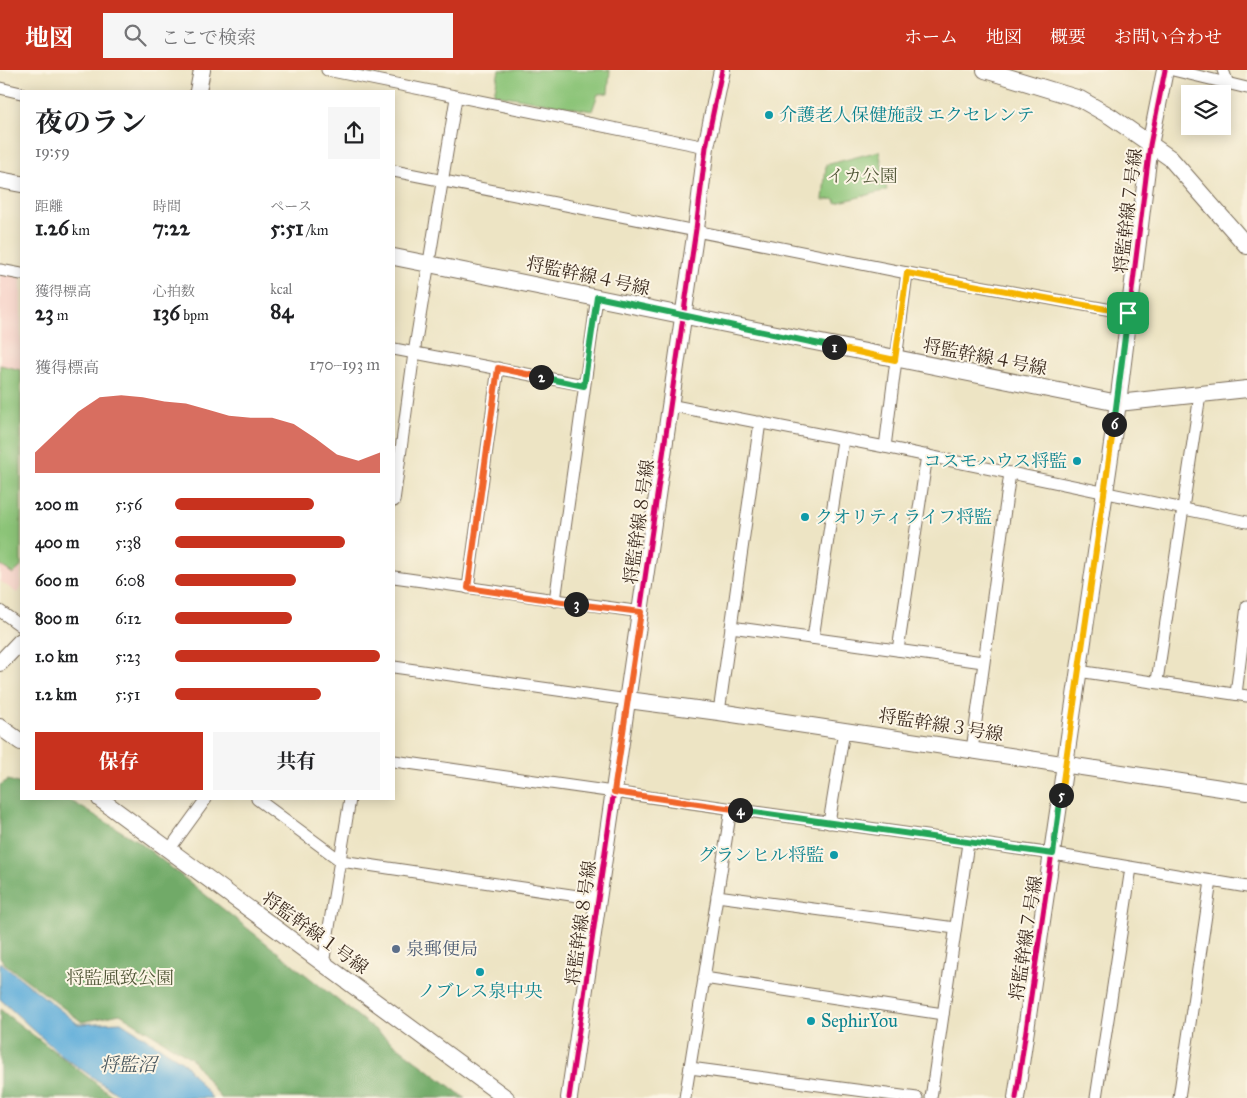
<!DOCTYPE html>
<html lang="ja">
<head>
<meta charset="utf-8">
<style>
	body { margin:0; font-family:"IM FELL Great Primer","Noto Serif JP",serif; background:#f6f6f6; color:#202124; height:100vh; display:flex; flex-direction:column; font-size:19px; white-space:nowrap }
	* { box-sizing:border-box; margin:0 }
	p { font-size:16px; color:#757577 }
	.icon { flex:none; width:28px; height:28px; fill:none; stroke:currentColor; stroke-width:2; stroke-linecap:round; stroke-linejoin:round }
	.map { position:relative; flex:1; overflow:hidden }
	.panel { position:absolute; left:20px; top:20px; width:375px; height:710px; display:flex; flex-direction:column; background:#fff; border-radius:0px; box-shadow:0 2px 12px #0003 }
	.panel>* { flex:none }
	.buttons { position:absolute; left:1181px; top:15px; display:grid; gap:10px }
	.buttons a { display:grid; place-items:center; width:50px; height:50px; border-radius:0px; background:#fff; box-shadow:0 2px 12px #0003; font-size:25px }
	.pin { position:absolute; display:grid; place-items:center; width:42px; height:42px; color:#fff; margin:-21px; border-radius:10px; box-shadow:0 2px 8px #0006 }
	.km { position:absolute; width:25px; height:25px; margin:-12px; border-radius:50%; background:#222; color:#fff; font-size:14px; line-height:25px; text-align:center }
	.round { display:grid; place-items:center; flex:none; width:52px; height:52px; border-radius:0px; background:#f6f6f6 }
	.overview { display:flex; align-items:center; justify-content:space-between; height:85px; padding:0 15px }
	h1 { font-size:28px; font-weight:700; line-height:38px }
	.stats { display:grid; grid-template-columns:repeat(3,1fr); gap:8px; height:85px; padding:5px 15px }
	.stats div { display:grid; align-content:center }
	.stats b { font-size:21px; font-weight:700 }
	.stats small { font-size:14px; font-weight:400 }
	.stats p { font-size:14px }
	.chart { height:140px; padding:10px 15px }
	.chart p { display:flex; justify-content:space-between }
	.chart svg { width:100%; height:90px; margin-top:5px; fill:#c8321e; opacity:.7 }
	.cta { display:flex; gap:10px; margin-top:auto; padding:10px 15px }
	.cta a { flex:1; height:58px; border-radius:0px; background:#c8321e; color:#fff; font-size:20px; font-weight:700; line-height:58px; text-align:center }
	.cta a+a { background:#f6f6f6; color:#202124 }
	ul { padding:0 15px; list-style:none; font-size:16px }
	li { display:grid; grid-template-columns:80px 60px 1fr; align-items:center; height:38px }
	li i { height:12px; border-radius:6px; background:#c8321e }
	header { display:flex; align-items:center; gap:30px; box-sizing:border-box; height:70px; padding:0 25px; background:#c8321e; color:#fff }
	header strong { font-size:24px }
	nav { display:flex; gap:28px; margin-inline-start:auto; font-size:18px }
	.search { width:350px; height:45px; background:#f6f6f6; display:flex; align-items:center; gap:12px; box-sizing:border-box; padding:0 18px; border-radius:0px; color:#757577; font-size:19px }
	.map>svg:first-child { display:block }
	.built { fill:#f7d1c8 }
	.green { fill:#8cc478; stroke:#64774b }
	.forest { fill:#71aa68; stroke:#566a43 }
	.water { fill:#61aeda; stroke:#4e6c7c }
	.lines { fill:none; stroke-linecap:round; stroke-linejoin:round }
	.street-casing { stroke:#796b58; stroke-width:13 }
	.secondary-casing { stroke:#796b58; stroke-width:18 }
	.street { stroke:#fff; stroke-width:11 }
	.secondary { stroke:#fff; stroke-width:16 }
	.cycleway-casing { stroke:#fcf5e5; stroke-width:8 }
	.cycleway { stroke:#d6006c; stroke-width:5 }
	.split-1-casing { stroke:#fff; stroke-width:10 }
	.split-2-casing { stroke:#fff; stroke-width:10 }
	.split-3-casing { stroke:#fff; stroke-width:10 }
	.split-4-casing { stroke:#fff; stroke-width:10 }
	.split-5-casing { stroke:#fff; stroke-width:10 }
	.split-6-casing { stroke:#fff; stroke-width:10 }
	.split-7-casing { stroke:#fff; stroke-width:10 }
	.split-1 { stroke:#f5b400; stroke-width:6 }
	.split-2 { stroke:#22a559; stroke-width:6 }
	.split-3 { stroke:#f0652b; stroke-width:6 }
	.split-4 { stroke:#f0652b; stroke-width:6 }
	.split-5 { stroke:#22a559; stroke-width:6 }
	.split-6 { stroke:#f5b400; stroke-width:6 }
	.split-7 { stroke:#22a559; stroke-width:6 }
	.culture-dot { fill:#0f9aa8; stroke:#fcf5e5; stroke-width:2 }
	.service-dot { fill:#5c6f8a; stroke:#fcf5e5; stroke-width:2 }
	.labels { text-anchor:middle; stroke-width:4; stroke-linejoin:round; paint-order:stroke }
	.culture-label { font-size:18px; fill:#0d838f; stroke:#fcf5e5; text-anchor:start }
	.park-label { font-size:18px; fill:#535839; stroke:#fcf5e5 }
	.street-label { font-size:18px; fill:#3b2a1e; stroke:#fcf5e5 }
	.service-label { font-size:18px; fill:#4e5e75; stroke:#fcf5e5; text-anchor:start }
	.water-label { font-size:19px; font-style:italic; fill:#485860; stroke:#fcf5e5 }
</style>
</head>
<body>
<header>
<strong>地図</strong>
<div class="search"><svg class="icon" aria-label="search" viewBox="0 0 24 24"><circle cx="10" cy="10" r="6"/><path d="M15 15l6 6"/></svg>ここで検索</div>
<nav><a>ホーム</a><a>地図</a><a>概要</a><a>お問い合わせ</a></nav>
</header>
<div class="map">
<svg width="1247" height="1028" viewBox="0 0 1247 1028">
	<rect width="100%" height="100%" fill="#fcf5e5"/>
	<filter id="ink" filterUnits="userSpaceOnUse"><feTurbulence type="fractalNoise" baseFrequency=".02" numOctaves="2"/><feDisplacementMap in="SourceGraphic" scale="10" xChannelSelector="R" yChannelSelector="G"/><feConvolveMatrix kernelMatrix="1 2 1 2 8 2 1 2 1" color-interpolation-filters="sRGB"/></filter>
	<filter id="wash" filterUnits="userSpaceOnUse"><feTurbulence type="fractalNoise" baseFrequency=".0096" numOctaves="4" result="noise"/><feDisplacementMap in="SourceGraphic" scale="20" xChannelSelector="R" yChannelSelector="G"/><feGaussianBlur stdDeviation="1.12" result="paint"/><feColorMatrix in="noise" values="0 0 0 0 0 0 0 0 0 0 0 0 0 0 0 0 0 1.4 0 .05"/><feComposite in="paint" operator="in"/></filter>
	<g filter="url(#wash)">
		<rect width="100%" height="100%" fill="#ede4c4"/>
		<path class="built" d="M0,194l21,5v319l-4,5 -17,-12z"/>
		<g class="green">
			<path d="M499,0h111l-2,23 -10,1 -6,17 -98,-17z"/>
			<path d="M879,81l8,39 -51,13 -1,-4 -12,1 3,-35z"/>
			<path d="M0,295l21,5v197l-8,7 -13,-9z"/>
		</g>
		<g class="forest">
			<path d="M8,710l13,4v15h47l71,43 230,183 96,73h-244l-30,-40 -71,-44 -38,8 -78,-59 -4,-6v-172z"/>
			<path d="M0,939l7,6 108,83h-115z"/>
		</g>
		<path class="water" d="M0,892l78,62 43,-2 62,40 29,36h-89l-61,-42 -62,-57z"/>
	</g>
	<g filter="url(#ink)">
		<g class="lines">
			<g class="street-casing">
				<g id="street">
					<path d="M327,0l379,77"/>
					<path d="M1173,0l74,18"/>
					<path d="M1223,0l5,14"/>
					<path d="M0,18l21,5"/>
					<path d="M394,101l513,102 221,40"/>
					<path d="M0,200l21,4"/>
					<path d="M394,279l190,36"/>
					<path d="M669,335l216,42 362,75"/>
					<path d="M885,377l22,-174"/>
					<path d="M394,431l20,-148 42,-255"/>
					<path d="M394,507l247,35"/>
					<path d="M468,518l30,-220"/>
					<path d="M555,531l42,-304"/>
					<path d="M0,541l21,15"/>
					<path d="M731,557l252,35"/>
					<path d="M813,568l30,-198"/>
					<path d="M898,580l29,-195"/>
					<path d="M394,597l234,33"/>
					<path d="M1078,601l169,25"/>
					<path d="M1157,611l43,-286"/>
					<path d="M1236,624l11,-88"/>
					<path d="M719,642l41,-290"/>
					<path d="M972,680l38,-277"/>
					<path d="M394,691l659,93 194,33"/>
					<path d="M257,729l84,62 257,38"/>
					<path d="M829,753l15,-92"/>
					<path d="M169,780l37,-51"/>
					<path d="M717,826l238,32"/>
					<path d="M323,894l27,-165"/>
					<path d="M704,908l239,36"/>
					<path d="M690,998l227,30"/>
					<path d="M685,1028l46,-289"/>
					<path d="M931,1028l37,-255"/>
					<path d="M1096,1028l35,-230"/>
					<path d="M1179,1028l32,-217"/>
				</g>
			</g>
			<g class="secondary-casing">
				<g id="secondary">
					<path d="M985,0l95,29 30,17 60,42 77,88"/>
					<path d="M198,21l4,-21"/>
					<path d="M0,110l21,4"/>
					<path d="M394,187l724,146 129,-14"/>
					<path d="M0,593l21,-22"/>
					<path d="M628,630l91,12 528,80"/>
					<path d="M0,657l21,15"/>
					<path d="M100,729l406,299"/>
					<path d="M569,1028l127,-869 10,-82 16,-77"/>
					<path d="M1016,1028l102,-695 32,-258 15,-75"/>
				</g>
			</g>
			<use href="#street" class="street"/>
			<use href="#secondary" class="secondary"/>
			<g class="cycleway-casing">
				<g id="cycleway">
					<path d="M569,1028l127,-869 10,-82 16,-77"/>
					<path d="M1016,1028l102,-695 32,-258 15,-75"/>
				</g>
			</g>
			<use href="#cycleway" class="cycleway"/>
		</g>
	</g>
	<g class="lines" filter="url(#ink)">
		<g class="split-1-casing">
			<path id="split-1" d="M834,277l61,13 12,-87 221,40"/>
		</g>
		<g class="split-2-casing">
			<path id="split-2" d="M541,307l43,9 13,-89 237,50"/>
		</g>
		<g class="split-3-casing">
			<path id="split-3" d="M541,307l-43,-9 -30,220 108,16"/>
		</g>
		<g class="split-4-casing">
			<path id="split-4" d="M576,534l65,8 -27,180 126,18"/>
		</g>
		<g class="split-5-casing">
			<path id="split-5" d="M740,740l313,44 8,-59"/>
		</g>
		<g class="split-6-casing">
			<path id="split-6" d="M1061,725l53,-371"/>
		</g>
		<g class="split-7-casing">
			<path id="split-7" d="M1114,354l14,-111"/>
		</g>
		<use href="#split-1" class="split-1"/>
		<use href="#split-2" class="split-2"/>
		<use href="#split-3" class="split-3"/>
		<use href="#split-4" class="split-4"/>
		<use href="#split-5" class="split-5"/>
		<use href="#split-6" class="split-6"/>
		<use href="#split-7" class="split-7"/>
	</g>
	<g class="culture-dot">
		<circle cx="769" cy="45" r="5"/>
		<circle cx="1077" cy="391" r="5"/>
		<circle cx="805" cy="447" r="5"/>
		<circle cx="834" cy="785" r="5"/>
		<circle cx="480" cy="902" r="5"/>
		<circle cx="811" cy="951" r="5"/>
	</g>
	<circle class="service-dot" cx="396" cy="879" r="5"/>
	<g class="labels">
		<g class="culture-label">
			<text x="779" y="51">介護老人保健施設 エクセレンテ</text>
			<text x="1067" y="397" text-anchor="end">コスモハウス将監</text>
			<text x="815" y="453">クオリティライフ将監</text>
			<text x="824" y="791" text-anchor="end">グランヒル将監</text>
			<text x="480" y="927" text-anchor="middle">ノブレス泉中央</text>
			<text x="821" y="957">SephirYou</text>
		</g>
		<g class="park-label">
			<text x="862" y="112">イカ公園</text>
			<text x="120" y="914">将監風致公園</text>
		</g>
		<g class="street-label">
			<text transform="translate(1128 141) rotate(-83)" y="6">将監幹線７号線</text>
			<text transform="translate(588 206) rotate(12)" y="6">将監幹線４号線</text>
			<text transform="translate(985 287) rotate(11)" y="6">将監幹線４号線</text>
			<text transform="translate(639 452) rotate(-82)" y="6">将監幹線８号線</text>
			<text transform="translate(941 655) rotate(9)" y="6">将監幹線３号線</text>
			<text transform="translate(581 853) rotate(-82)" y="6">将監幹線８号線</text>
			<text transform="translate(315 863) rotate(36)" y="6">将監幹線１号線</text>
			<text transform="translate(1026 868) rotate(-81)" y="6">将監幹線７号線</text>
		</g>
		<g class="service-label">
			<text x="406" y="885">泉郵便局</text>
		</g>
		<g class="water-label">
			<text x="128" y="1001">将監沼</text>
		</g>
	</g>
</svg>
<div class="buttons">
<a><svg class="icon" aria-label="layers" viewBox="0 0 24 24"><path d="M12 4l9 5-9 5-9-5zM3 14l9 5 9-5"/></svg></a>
</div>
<div class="pin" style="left:1128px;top:243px;background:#1e9e55"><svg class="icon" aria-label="arrive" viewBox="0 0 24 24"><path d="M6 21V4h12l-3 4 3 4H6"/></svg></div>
<b class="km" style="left:834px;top:277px">1</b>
<b class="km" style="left:541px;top:307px">2</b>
<b class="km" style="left:576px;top:534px">3</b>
<b class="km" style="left:740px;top:740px">4</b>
<b class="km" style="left:1061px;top:725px">5</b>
<b class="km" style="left:1114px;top:354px">6</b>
<section class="panel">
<div class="overview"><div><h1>夜のラン</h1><p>19:59</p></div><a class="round"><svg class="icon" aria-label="share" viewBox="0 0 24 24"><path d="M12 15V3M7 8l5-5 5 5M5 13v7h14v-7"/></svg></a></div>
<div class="stats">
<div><p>距離</p><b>1.26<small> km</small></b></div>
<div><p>時間</p><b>7:22</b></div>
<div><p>ペース</p><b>5:51<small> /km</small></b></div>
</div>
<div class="stats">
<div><p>獲得標高</p><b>23<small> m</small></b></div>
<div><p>心拍数</p><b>136<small> bpm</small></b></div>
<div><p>kcal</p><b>84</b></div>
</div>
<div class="chart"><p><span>獲得標高</span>170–193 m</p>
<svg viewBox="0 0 160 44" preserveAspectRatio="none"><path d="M0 44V34L10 24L20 14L30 7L40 6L50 7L60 9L70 10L80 13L90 16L100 17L110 17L120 20L130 27L140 35L150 38L160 34V44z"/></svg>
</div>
<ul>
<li><b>200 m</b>5:56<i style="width:68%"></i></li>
<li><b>400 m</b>5:38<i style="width:83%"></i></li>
<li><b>600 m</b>6:08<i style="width:59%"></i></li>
<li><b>800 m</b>6:12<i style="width:57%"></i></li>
<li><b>1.0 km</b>5:23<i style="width:100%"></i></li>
<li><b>1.2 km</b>5:51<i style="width:71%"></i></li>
</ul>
<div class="cta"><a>保存</a><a>共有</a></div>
</section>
</div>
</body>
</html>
